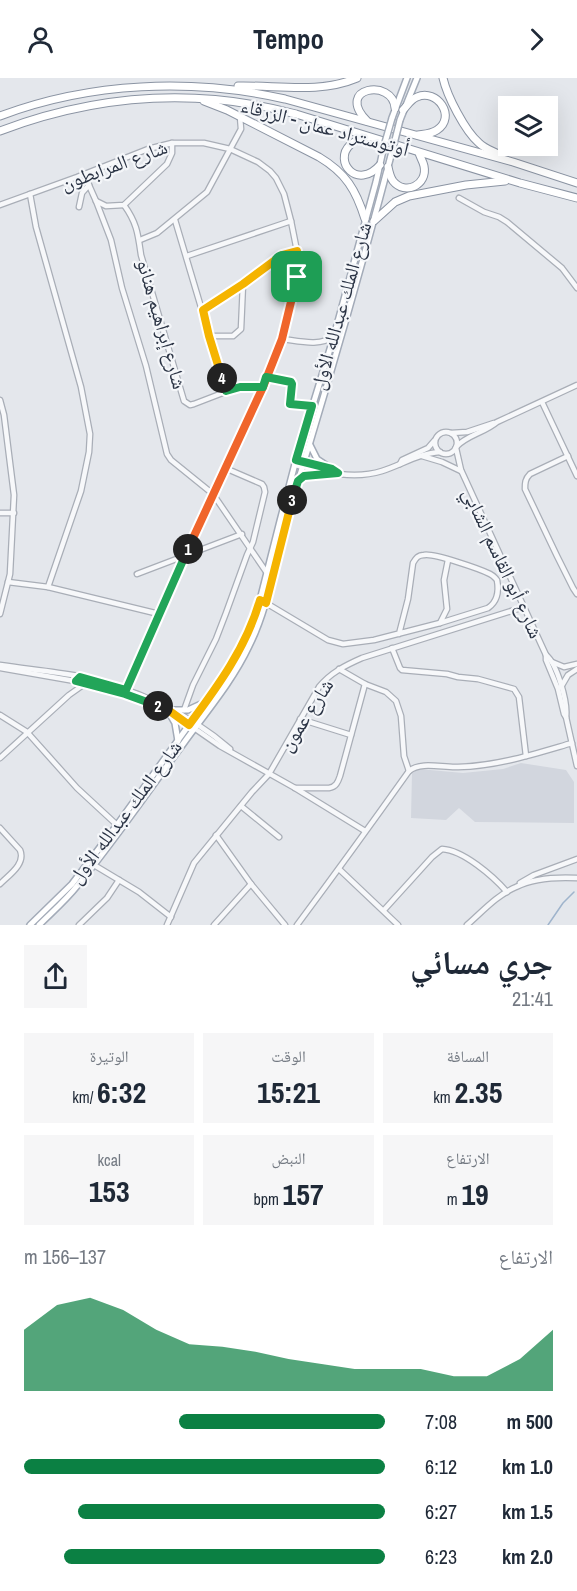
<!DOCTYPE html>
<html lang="ar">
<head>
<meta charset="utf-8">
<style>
	body { margin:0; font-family:"Archivo Narrow","Noto Naskh Arabic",sans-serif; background:#f6f6f7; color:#1f2937; direction:rtl; height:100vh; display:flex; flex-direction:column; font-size:22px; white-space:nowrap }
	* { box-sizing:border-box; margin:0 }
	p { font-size:20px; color:#747a83 }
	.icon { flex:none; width:33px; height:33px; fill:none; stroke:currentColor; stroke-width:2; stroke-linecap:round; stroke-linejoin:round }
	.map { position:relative; height:847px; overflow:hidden; direction:ltr }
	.details { display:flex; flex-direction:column; background:#fff; flex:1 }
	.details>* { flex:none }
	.controls { position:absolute; left:498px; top:18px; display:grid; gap:12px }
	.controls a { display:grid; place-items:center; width:60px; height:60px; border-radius:0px; background:#fff; box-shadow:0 6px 24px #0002; font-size:30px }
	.pin { position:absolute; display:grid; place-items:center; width:51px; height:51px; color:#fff; margin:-26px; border-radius:12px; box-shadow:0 3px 9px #0006 }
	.km { position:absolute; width:30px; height:30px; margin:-15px; border-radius:50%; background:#222; color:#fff; font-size:16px; line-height:30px; text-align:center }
	.round { display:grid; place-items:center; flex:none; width:63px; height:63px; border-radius:0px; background:#f6f6f7 }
	.summary { display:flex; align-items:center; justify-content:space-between; height:102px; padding:0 24px }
	h1 { font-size:33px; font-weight:700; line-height:45px }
	.figures { display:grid; grid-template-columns:repeat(3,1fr); gap:9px; height:102px; padding:6px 24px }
	.figures div { display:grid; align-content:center; border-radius:0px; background:#f6f6f7; text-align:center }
	.figures b { font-size:30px; font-weight:700 }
	.figures small { font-size:16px; font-weight:400 }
	.figures p { font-size:16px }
	.chart { height:168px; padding:12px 24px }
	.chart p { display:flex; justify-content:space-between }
	.chart svg { width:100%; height:108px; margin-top:6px; fill:#0b8043; opacity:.7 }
	ul { padding:0 24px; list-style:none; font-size:20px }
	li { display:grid; grid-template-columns:96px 72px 1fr; align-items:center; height:45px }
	li i { height:15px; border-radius:8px; background:#0b8043 }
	header { display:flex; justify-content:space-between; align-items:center; height:78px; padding:0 24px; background:#fff; font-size:27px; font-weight:700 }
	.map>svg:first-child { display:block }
	.built { fill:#d2d6de }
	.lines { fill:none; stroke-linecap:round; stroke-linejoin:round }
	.stream { stroke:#9fb4cc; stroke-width:1.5 }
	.minor-casing { stroke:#a9aeb7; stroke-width:7 }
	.major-casing { stroke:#a3abb8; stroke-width:8 }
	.highway-casing { stroke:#8b94a3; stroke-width:9 }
	.minor { stroke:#f7f8fa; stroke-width:4.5 }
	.major { stroke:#fff; stroke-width:5 }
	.highway { stroke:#fff; stroke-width:7 }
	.major-bridge-casing { stroke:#a3abb8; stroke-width:8; stroke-linecap:butt }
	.major-bridge { stroke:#fff; stroke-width:5 }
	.split-1-casing { stroke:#fff; stroke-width:12 }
	.split-2-casing { stroke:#fff; stroke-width:12 }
	.split-3-casing { stroke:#fff; stroke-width:12 }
	.split-4-casing { stroke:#fff; stroke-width:12 }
	.split-5-casing { stroke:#fff; stroke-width:12 }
	.split-1 { stroke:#f0652b; stroke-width:8 }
	.split-2 { stroke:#22a559; stroke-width:8 }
	.split-3 { stroke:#f5b400; stroke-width:8 }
	.split-4 { stroke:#22a559; stroke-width:8 }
	.split-5 { stroke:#f5b400; stroke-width:8 }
	.labels { text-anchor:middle; stroke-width:4.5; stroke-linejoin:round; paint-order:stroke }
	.street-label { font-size:20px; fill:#2b3445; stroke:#f4f6f9 }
</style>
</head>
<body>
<header><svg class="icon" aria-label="forward" viewBox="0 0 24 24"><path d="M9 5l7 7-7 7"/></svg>Tempo<svg class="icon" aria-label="person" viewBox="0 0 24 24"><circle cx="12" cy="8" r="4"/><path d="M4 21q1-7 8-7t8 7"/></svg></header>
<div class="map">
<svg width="577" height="847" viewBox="0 0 577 847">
	<rect width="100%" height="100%" fill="#e4e7ec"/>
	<path class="built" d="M521,685l45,7 8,12v41l-99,-1 -16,-14 -13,12 -35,-2 1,-45 7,-4 44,4 40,-4z"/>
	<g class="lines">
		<path class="stream" d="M548,847l15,-22 11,-11"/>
		<g class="minor-casing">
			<g id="minor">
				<path d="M84,96l12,27 15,39 11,48 24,78 21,88 4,6 42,34 54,79"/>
				<path d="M30,116l6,33 45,160 9,47 -1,18 -8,39 -33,96"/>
				<path d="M459,120l25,14 15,5 8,5 55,46 15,20"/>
				<path d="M96,123l10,5 18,-1 43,-41 5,-11v-10"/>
				<path d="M0,127l77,-28 71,-28 24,-6h32l26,6 28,13 12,9 6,7 8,16 7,27 6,30v22l-15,66 -19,48 -104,227 -34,80"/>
				<path d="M124,127c13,18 14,29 17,50l43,146 6,4 4,-1 39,-15 30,-2"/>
				<path d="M79,129l3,-14 7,-8"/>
				<path d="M175,142l51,171"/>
				<path d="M140,162l17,-7 50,-41 34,-63 -1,-12"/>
				<path d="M187,178l104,-35"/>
				<path d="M203,233l40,-27 39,-29 15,-4"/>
				<path d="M209,258h24l8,-7 2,-45"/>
				<path d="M282,261c17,2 38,8 52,-3"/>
				<path d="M266,299l26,5 -1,22 21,2"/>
				<path d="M0,322l4,15 10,80 -4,79 -10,40"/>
				<path d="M542,324l35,74"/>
				<circle cx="446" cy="365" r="11"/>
				<path d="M451,355l16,-1 27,-9"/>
				<path d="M456,369c11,-12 28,-14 41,-25l80,-37"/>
				<path d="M456,370l5,22 85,185v5l12,29 6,25 2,3"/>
				<path d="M422,378l20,6 19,9"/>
				<path d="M568,378l-38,18c-5,5 -5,9 -5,15l32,67 16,32 4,6"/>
				<path d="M296,382l32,8"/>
				<path d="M400,386l2,-4 26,-12 6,-7"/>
				<path d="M295,387c28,7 59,15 87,6 19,-6 38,-18 58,-19"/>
				<path d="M0,435h14"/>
				<path d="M137,496l105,-40"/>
				<path d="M8,504l40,5 111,27"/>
				<path d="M266,525l62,37 15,4 31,-4 66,-17 48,-15c9,-6 11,-17 9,-28 -3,-3 -3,-4 -7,-6 -10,-5 -56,-21 -66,-19 -6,0 -8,3 -11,8l-5,36 -9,35"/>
				<path d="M440,545l7,-14 -3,-29 4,-20"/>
				<path d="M392,570l8,20 2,2 45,4 11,3 20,2 36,10 5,8 7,59"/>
				<path d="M546,577c11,9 22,47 20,62l11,49"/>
				<path d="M552,584l12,5 13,-3"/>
				<path d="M0,587c26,4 52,6 78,11 55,12 110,36 152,73"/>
				<path d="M0,590l86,15 39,11 32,12 14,6 49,34 75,42 70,43"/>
				<path d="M339,591l26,15 21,8 10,9 5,15 3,40 5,15"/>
				<path d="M561,609l7,-12 9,-6"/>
				<path d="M184,632l9,-25 23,-46 10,-26 21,-58 6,-13 12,-50 -1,-5 -2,-3 -37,-16"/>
				<path d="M0,637l27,17 50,56 40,37"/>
				<path d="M300,641l51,16"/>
				<path d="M0,680l69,-63 17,-12"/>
				<path d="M295,710h34c7,-1 9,-6 11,-12l25,-92"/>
				<path d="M241,728l38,31"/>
				<path d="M0,750l20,22c6,14 -11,25 -20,34"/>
				<path d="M216,757l35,49 34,41"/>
				<path d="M94,787l45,27 32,25"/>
				<path d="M339,791l59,56"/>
				<path d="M520,805l14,-8 43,-16"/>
				<path d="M384,832l48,-53 10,-8c21,1 51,27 65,43"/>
				<path d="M79,847l28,-27 12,-18"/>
				<path d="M167,847l27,-62 58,-71 17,-18 50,-87c11,-14 27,-22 43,-29l162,-51"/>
				<path d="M214,847l37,-41"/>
				<path d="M297,847c38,-51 75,-102 112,-154 12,-10 34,-3 49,-4 40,-1 76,-13 114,-24"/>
				<path d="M467,847c15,-13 30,-30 49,-38 18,-9 41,-10 61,-9"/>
			</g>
		</g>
		<g class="major-casing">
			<g id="major">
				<path d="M392,40l15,-40"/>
				<path d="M400,42l17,-42"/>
				<path d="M310,367l7,14 15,10"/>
				<path d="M299,402c10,-9 20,-3 32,-7"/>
				<path d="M174,632h14l15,-7"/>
				<path d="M168,633l7,12 3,18"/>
				<path d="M30,847l42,-41 45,-59 113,-157 21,-39 9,-29 20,-79 16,-61 38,-124 42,-154 8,-36"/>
				<path d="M39,847c13,-13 27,-25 38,-39 38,-46 71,-95 106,-142 23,-32 49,-62 66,-98 21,-42 26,-90 40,-135 37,-120 72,-241 104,-363"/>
			</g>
		</g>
		<g class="highway-casing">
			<g id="highway">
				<path d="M443,0c4,18 22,53 36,65 6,6 14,8 21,12"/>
				<path d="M238,8c39,-1 81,8 119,-8"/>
				<path d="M204,23l23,9 92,47c27,16 37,33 46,62"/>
				<path d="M403,32c4,-4 8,-11 14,-13 20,-9 40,20 20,33 -6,4 -12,4 -19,5"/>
				<path d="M0,38c90,-34 192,-38 285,-17l228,63 64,21"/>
				<path d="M367,43c-33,-34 26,-43 28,-13"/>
				<path d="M0,53c98,-37 195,-44 296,-17l224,69 57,15"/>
				<path d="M367,59c-6,2 -13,4 -17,8 -17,16 7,46 30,20"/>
				<path d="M388,89c1,5 2,10 5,14 12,15 35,4 31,-15 -1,-5 -4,-9 -5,-13"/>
				<path d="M374,143l21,-19 14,-6 57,-11 39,-4"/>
			</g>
		</g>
		<use href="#minor" class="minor"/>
		<use href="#major" class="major"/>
		<use href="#highway" class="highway"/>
		<g class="major-bridge-casing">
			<g id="major-bridge">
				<path d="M384,68l8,-28"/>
				<path d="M393,70l7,-28"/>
			</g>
		</g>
		<use href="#major-bridge" class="major-bridge"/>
	</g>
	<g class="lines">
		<g class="split-1-casing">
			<path id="split-1" d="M188,471l75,-162 19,-48 15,-62"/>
		</g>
		<g class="split-2-casing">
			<path id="split-2" d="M158,628l-33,-12 -49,-13 4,-4 46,13 62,-141"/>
		</g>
		<g class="split-3-casing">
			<path id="split-3" d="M158,628l13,6 18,13c29,-39 57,-77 71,-125l6,3 26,-103"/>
		</g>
		<g class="split-4-casing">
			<path id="split-4" d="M222,300l4,13 14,-4h23l3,-10 25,5 1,2 -2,20 22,2 -16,54 36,9 6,4 -34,3 -6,5 -6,19"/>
		</g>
		<g class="split-5-casing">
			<path id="split-5" d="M222,300l-13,-42 -6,-26 40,-26 39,-29 15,-4v26"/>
		</g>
		<use href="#split-1" class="split-1"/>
		<use href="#split-2" class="split-2"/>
		<use href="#split-3" class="split-3"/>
		<use href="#split-4" class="split-4"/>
		<use href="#split-5" class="split-5"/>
	</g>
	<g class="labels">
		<g class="street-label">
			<text transform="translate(325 49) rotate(15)" y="7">أوتوستراد عمان - الزرقاء</text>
			<text transform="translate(114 87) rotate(-20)" y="7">شارع المرابطون</text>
			<text transform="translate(341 228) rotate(-74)" y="7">شارع الملك عبدالله الأول</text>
			<text transform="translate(162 246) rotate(74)" y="7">شارع إبراهيم هنانو</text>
			<text transform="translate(503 485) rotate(65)" y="7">شارع أبو القاسم الشابي</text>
			<text transform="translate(306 637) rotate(-57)" y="7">شارع عمون</text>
			<text transform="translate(125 734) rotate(-53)" y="7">شارع الملك عبدالله الأول</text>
		</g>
	</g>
</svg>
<div class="controls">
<a><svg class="icon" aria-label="layers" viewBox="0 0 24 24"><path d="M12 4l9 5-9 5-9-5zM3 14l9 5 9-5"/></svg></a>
</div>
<div class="pin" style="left:297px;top:199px;background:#1e9e55"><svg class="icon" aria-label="arrive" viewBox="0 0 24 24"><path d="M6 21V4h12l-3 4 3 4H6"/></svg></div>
<b class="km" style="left:188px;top:471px">1</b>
<b class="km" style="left:158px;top:628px">2</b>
<b class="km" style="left:292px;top:422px">3</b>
<b class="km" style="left:222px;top:300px">4</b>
</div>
<section class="details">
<div class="summary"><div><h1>جري مسائي</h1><p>21:41</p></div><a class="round"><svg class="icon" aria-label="share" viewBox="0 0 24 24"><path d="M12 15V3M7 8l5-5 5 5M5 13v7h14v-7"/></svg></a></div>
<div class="figures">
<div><p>المسافة</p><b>2.35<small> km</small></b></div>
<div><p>الوقت</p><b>15:21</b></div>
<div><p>الوتيرة</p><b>6:32<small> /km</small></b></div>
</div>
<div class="figures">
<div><p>الارتفاع</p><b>19<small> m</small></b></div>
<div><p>النبض</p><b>157<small> bpm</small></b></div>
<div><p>kcal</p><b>153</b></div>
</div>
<div class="chart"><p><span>الارتفاع</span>137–156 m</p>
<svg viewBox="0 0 160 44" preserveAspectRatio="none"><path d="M0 44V19L10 9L20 6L30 11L40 19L50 25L60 26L70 28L80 31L90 33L100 35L110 35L120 35L130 38L140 38L150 31L160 19V44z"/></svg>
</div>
<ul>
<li><b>500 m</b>7:08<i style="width:57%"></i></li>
<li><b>1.0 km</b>6:12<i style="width:100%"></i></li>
<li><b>1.5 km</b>6:27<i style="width:85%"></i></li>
<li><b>2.0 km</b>6:23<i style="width:89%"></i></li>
</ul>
</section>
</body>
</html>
